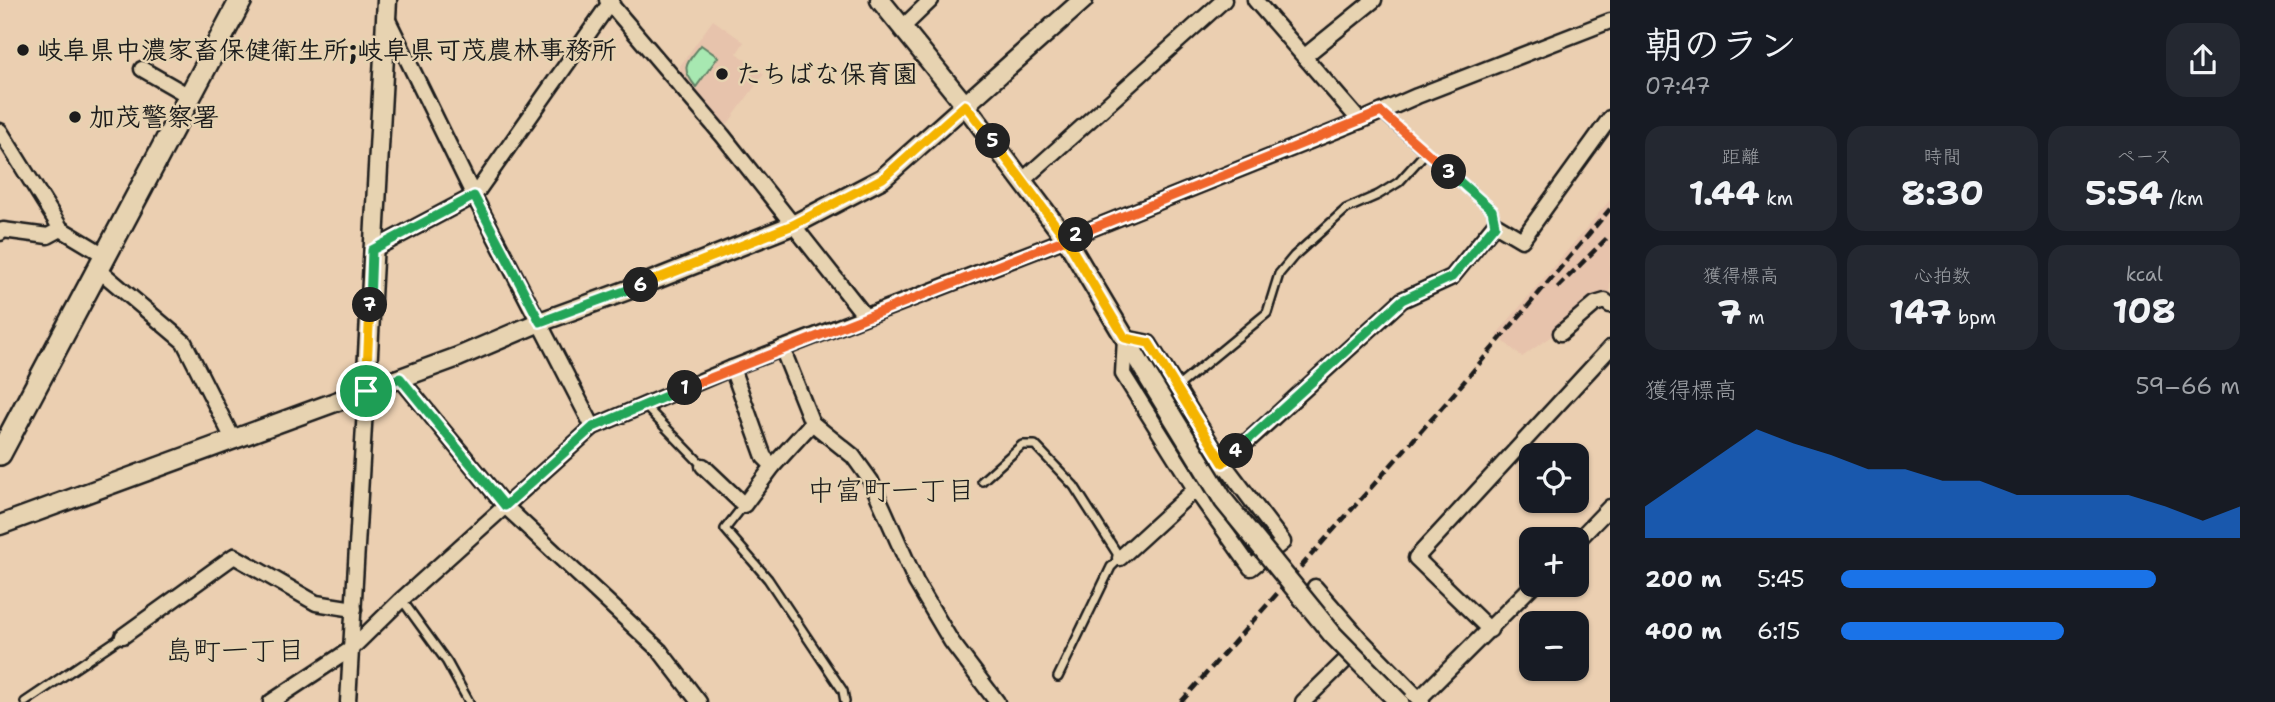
<!DOCTYPE html>
<html lang="ja">
<head>
<meta charset="utf-8">
<style>
	body { margin:0; font-family:"Shantell Sans","Klee One",sans-serif; background:#242831; color:#f1f3f6; height:100vh; display:flex; flex-direction:column; font-size:26px; white-space:nowrap }
	* { box-sizing:border-box; margin:0 }
	p { font-size:23px; color:#9ea1a6 }
	.icon { flex:none; width:38px; height:38px; fill:none; stroke:currentColor; stroke-width:2; stroke-linecap:round; stroke-linejoin:round }
	.map { position:relative; flex:1; overflow:hidden }
	.drawer { display:flex; flex-direction:column; background:#171b24; width:665px }
	.drawer>* { flex:none }
	.fabs { position:absolute; left:1519px; top:443px; display:grid; gap:14px }
	.fabs a { display:grid; place-items:center; width:70px; height:70px; border-radius:14px; background:#171b24; box-shadow:0 2px 5px #0004; font-size:35px }
	.pin { position:absolute; display:grid; place-items:center; width:60px; height:60px; color:#fff; margin:-30px; border:4px solid #fff; border-radius:50%; box-shadow:0 2px 7px #0007 }
	.km { position:absolute; width:35px; height:35px; margin:-18px; border-radius:50%; background:#222; color:#fff; font-size:19px; line-height:35px; text-align:center }
	.round { display:grid; place-items:center; flex:none; width:74px; height:74px; border-radius:21px; background:#242831 }
	.overview { display:flex; align-items:center; justify-content:space-between; height:119px; padding:0 35px }
	h1 { font-size:38px; font-weight:700; line-height:52px }
	.metrics { display:grid; grid-template-columns:repeat(3,1fr); gap:10px; height:119px; padding:7px 35px }
	.metrics div { display:grid; align-content:center; border-radius:18px; background:#242831; text-align:center }
	.metrics b { font-size:35px; font-weight:700 }
	.metrics small { font-size:19px; font-weight:400 }
	.metrics p { font-size:19px }
	.chart { height:196px; padding:14px 35px }
	.chart p { display:flex; justify-content:space-between }
	.chart svg { width:100%; height:126px; margin-top:7px; fill:#1a73e8; opacity:.7 }
	ul { padding:0 35px; list-style:none; font-size:23px }
	li { display:grid; grid-template-columns:112px 84px 1fr; align-items:center; height:52px }
	li i { height:18px; border-radius:9px; background:#1a73e8 }
	main { display:flex; flex:1; min-height:0 }
	.map>svg:first-child { display:block }
	.built { fill:#e7c3ac }
	.green { fill:#a7e8b1; stroke:#628266; stroke-width:2 }
	.lines { fill:none; stroke-linecap:round; stroke-linejoin:round }
	.service-casing { stroke:#1c1c1c; stroke-width:12 }
	.minor-casing { stroke:#1c1c1c; stroke-width:19 }
	.tertiary-casing { stroke:#1c1c1c; stroke-width:23 }
	.secondary-casing { stroke:#1c1c1c; stroke-width:26 }
	.service { stroke:#e7d3b1; stroke-width:7 }
	.minor { stroke:#e7d3b1; stroke-width:14 }
	.tertiary { stroke:#e7d3b1; stroke-width:18 }
	.secondary { stroke:#e7d3b1; stroke-width:21 }
	.rail { stroke:#1c1c1c; stroke-width:4.5; stroke-dasharray:10 5; stroke-linecap:butt }
	.tertiary-bridge-casing { stroke:#1c1c1c; stroke-width:23; stroke-linecap:butt }
	.tertiary-bridge { stroke:#e7d3b1; stroke-width:18 }
	.split-1-casing { stroke:#fff; stroke-width:14 }
	.split-2-casing { stroke:#fff; stroke-width:14 }
	.split-3-casing { stroke:#fff; stroke-width:14 }
	.split-4-casing { stroke:#fff; stroke-width:14 }
	.split-5-casing { stroke:#fff; stroke-width:14 }
	.split-6-casing { stroke:#fff; stroke-width:14 }
	.split-7-casing { stroke:#fff; stroke-width:14 }
	.split-8-casing { stroke:#fff; stroke-width:14 }
	.split-1 { stroke:#22a559; stroke-width:9 }
	.split-2 { stroke:#f0652b; stroke-width:9 }
	.split-3 { stroke:#f0652b; stroke-width:9 }
	.split-4 { stroke:#22a559; stroke-width:9 }
	.split-5 { stroke:#f5b400; stroke-width:9 }
	.split-6 { stroke:#f5b400; stroke-width:9 }
	.split-7 { stroke:#22a559; stroke-width:9 }
	.split-8 { stroke:#f5b400; stroke-width:9 }
	.poi-dot { fill:#1c1c1c; stroke:#e7d3b1; stroke-width:2.5 }
	.labels { text-anchor:middle; stroke-width:5; stroke-linejoin:round; paint-order:stroke }
	.poi-label { font-size:26px; font-weight:bold; fill:#1c1c1c; stroke:#e7d3b1; text-anchor:start }
	.neighbourhood-label { font-size:28px; fill:#1c1c1c; stroke:#e7d3b1 }
</style>
</head>
<body>
<main>
<div class="map">
<svg width="1610" height="702" viewBox="0 0 1610 702">
	<rect width="100%" height="100%" fill="#ebcfb1"/>
	<filter id="ink" filterUnits="userSpaceOnUse"><feTurbulence type="fractalNoise" baseFrequency=".0143" numOctaves="2"/><feDisplacementMap in="SourceGraphic" scale="14" xChannelSelector="R" yChannelSelector="G"/><feConvolveMatrix kernelMatrix="1 2 1 2 8 2 1 2 1" color-interpolation-filters="sRGB"/></filter>
	<g filter="url(#ink)">
		<g class="built">
			<path d="M713,20l31,22 -7,11 27,21 -40,55 -44,-54v-9z"/>
			<path d="M1610,200v94l-88,63 -26,-22z"/>
		</g>
		<path class="green" d="M701,45l17,12 -22,30c-17,-21 -9,-23 5,-42z"/>
		<g class="lines">
			<g class="service-casing">
				<g id="service">
					<path d="M1381,113l111,97 3,14"/>
					<path d="M1176,388l91,-75 12,-39 15,-18 52,-47 32,-14 21,-13 27,-30"/>
					<path d="M644,405l59,61"/>
					<path d="M982,481l40,-36h13l39,41 46,72 -9,9 -53,110"/>
					<path d="M744,505l-19,24 43,50 75,112 2,11"/>
					<path d="M402,600l45,62 22,40"/>
					<path d="M25,702l98,-66"/>
				</g>
			</g>
			<g class="minor-casing">
				<g id="minor">
					<path d="M607,0l116,136 142,180"/>
					<path d="M1255,0l105,121"/>
					<path d="M386,16l88,180 119,231"/>
					<path d="M902,28l29,-28"/>
					<path d="M1305,56l69,-56"/>
					<path d="M142,69l47,27"/>
					<path d="M0,131l61,98 45,27"/>
					<path d="M1023,180l201,-180"/>
					<path d="M0,233l3,-3 45,6 13,-7"/>
					<path d="M372,250l102,-54 138,-196"/>
					<path d="M99,270l85,72 50,99"/>
					<path d="M1561,333l34,-29 10,-3 5,4"/>
					<path d="M1125,338l24,5 74,120 60,79 -32,26 -56,-79 -72,-115z"/>
					<path d="M782,348l30,75 41,33 18,25 45,101 35,59 46,61"/>
					<path d="M732,368l32,89 9,9"/>
					<path d="M400,378l105,128 155,145 39,51"/>
					<path d="M703,466l41,39 29,-39 39,-43"/>
					<path d="M1577,541l33,-34"/>
					<path d="M1120,558l282,-258 50,-23 43,-53 27,16 88,-122"/>
					<path d="M1315,587l48,55 56,57"/>
					<path d="M1490,630l-74,-72 194,-210"/>
					<path d="M123,636l111,-80 82,47 38,6"/>
					<path d="M271,702l80,-53 50,-49 192,-173 139,-59 334,-129 294,-118 57,-25 193,-75"/>
					<path d="M348,702l18,-311"/>
					<path d="M1303,702l54,-53"/>
					<path d="M1422,702l-3,-3 115,-115"/>
				</g>
			</g>
			<g class="tertiary-casing">
				<g id="tertiary">
					<path d="M880,0l85,105 101,134 84,141"/>
					<path d="M366,391l21,-391"/>
					<path d="M0,525l458,-168 82,-35 99,-36 154,-61 90,-47 200,-178"/>
				</g>
			</g>
			<g class="secondary-casing">
				<path id="secondary" d="M0,454l241,-454"/>
			</g>
			<use href="#service" class="service"/>
			<use href="#minor" class="minor"/>
			<use href="#tertiary" class="tertiary"/>
			<use href="#secondary" class="secondary"/>
			<g class="rail">
				<path d="M1557,288l53,-53"/>
				<path d="M1181,702l265,-299 164,-194"/>
			</g>
			<g class="tertiary-bridge-casing">
				<path id="tertiary-bridge" d="M1150,380l74,121 109,134 66,67"/>
			</g>
			<use href="#tertiary-bridge" class="tertiary-bridge"/>
		</g>
	</g>
	<g class="lines" filter="url(#ink)">
		<g class="split-1-casing">
			<path id="split-1" d="M366,391l34,-13 105,128 88,-79 92,-39"/>
		</g>
		<g class="split-2-casing">
			<path id="split-2" d="M685,388l391,-153"/>
		</g>
		<g class="split-3-casing">
			<path id="split-3" d="M1076,235l305,-123 68,60"/>
		</g>
		<g class="split-4-casing">
			<path id="split-4" d="M1236,451l166,-151 50,-23 43,-52 -3,-15 -43,-38"/>
		</g>
		<g class="split-5-casing">
			<path id="split-5" d="M993,141l73,98 59,99 24,5 74,120 13,-12"/>
		</g>
		<g class="split-6-casing">
			<path id="split-6" d="M641,285l152,-60 90,-47 82,-73 28,36"/>
		</g>
		<g class="split-7-casing">
			<path id="split-7" d="M370,305l2,-55 102,-54 66,126 101,-37"/>
		</g>
		<g class="split-8-casing">
			<path id="split-8" d="M366,391l4,-86"/>
		</g>
		<use href="#split-1" class="split-1"/>
		<use href="#split-2" class="split-2"/>
		<use href="#split-3" class="split-3"/>
		<use href="#split-4" class="split-4"/>
		<use href="#split-5" class="split-5"/>
		<use href="#split-6" class="split-6"/>
		<use href="#split-7" class="split-7"/>
		<use href="#split-8" class="split-8"/>
	</g>
	<g class="poi-dot">
		<circle cx="23" cy="50" r="7"/>
		<circle cx="722" cy="74" r="7"/>
		<circle cx="75" cy="117" r="7"/>
	</g>
	<g class="labels">
		<g class="poi-label">
			<text x="37" y="59">岐阜県中濃家畜保健衛生所;岐阜県可茂農林事務所</text>
			<text x="736" y="83">たちばな保育園</text>
			<text x="89" y="126">加茂警察署</text>
		</g>
		<g class="neighbourhood-label">
			<text x="891" y="500">中富町一丁目</text>
			<text x="235" y="660">島町一丁目</text>
		</g>
	</g>
</svg>
<div class="fabs">
<a><svg class="icon" aria-label="locate" viewBox="0 0 24 24"><circle cx="12" cy="12" r="6"/><path d="M12 2v4M12 18v4M2 12h4M18 12h4"/></svg></a>
<a>+</a>
<a>−</a>
</div>
<div class="pin" style="left:366px;top:391px;background:#1e9e55"><svg class="icon" aria-label="arrive" viewBox="0 0 24 24"><path d="M6 21V4h12l-3 4 3 4H6"/></svg></div>
<b class="km" style="left:685px;top:388px">1</b>
<b class="km" style="left:1076px;top:235px">2</b>
<b class="km" style="left:1449px;top:172px">3</b>
<b class="km" style="left:1236px;top:451px">4</b>
<b class="km" style="left:993px;top:141px">5</b>
<b class="km" style="left:641px;top:285px">6</b>
<b class="km" style="left:370px;top:305px">7</b>
</div>
<section class="drawer">
<div class="overview"><div><h1>朝のラン</h1><p>07:47</p></div><a class="round"><svg class="icon" aria-label="share" viewBox="0 0 24 24"><path d="M12 15V3M7 8l5-5 5 5M5 13v7h14v-7"/></svg></a></div>
<div class="metrics">
<div><p>距離</p><b>1.44<small> km</small></b></div>
<div><p>時間</p><b>8:30</b></div>
<div><p>ペース</p><b>5:54<small> /km</small></b></div>
</div>
<div class="metrics">
<div><p>獲得標高</p><b>7<small> m</small></b></div>
<div><p>心拍数</p><b>147<small> bpm</small></b></div>
<div><p>kcal</p><b>108</b></div>
</div>
<div class="chart"><p><span>獲得標高</span>59–66 m</p>
<svg viewBox="0 0 160 44" preserveAspectRatio="none"><path d="M0 44V33L10 24L20 15L30 6L40 11L50 15L60 20L70 20L80 24L90 24L100 29L110 29L120 29L130 29L140 33L150 38L160 33V44z"/></svg>
</div>
<ul>
<li><b>200 m</b>5:45<i style="width:79%"></i></li>
<li><b>400 m</b>6:15<i style="width:56%"></i></li>
</ul>
</section>
</main>
</body>
</html>
